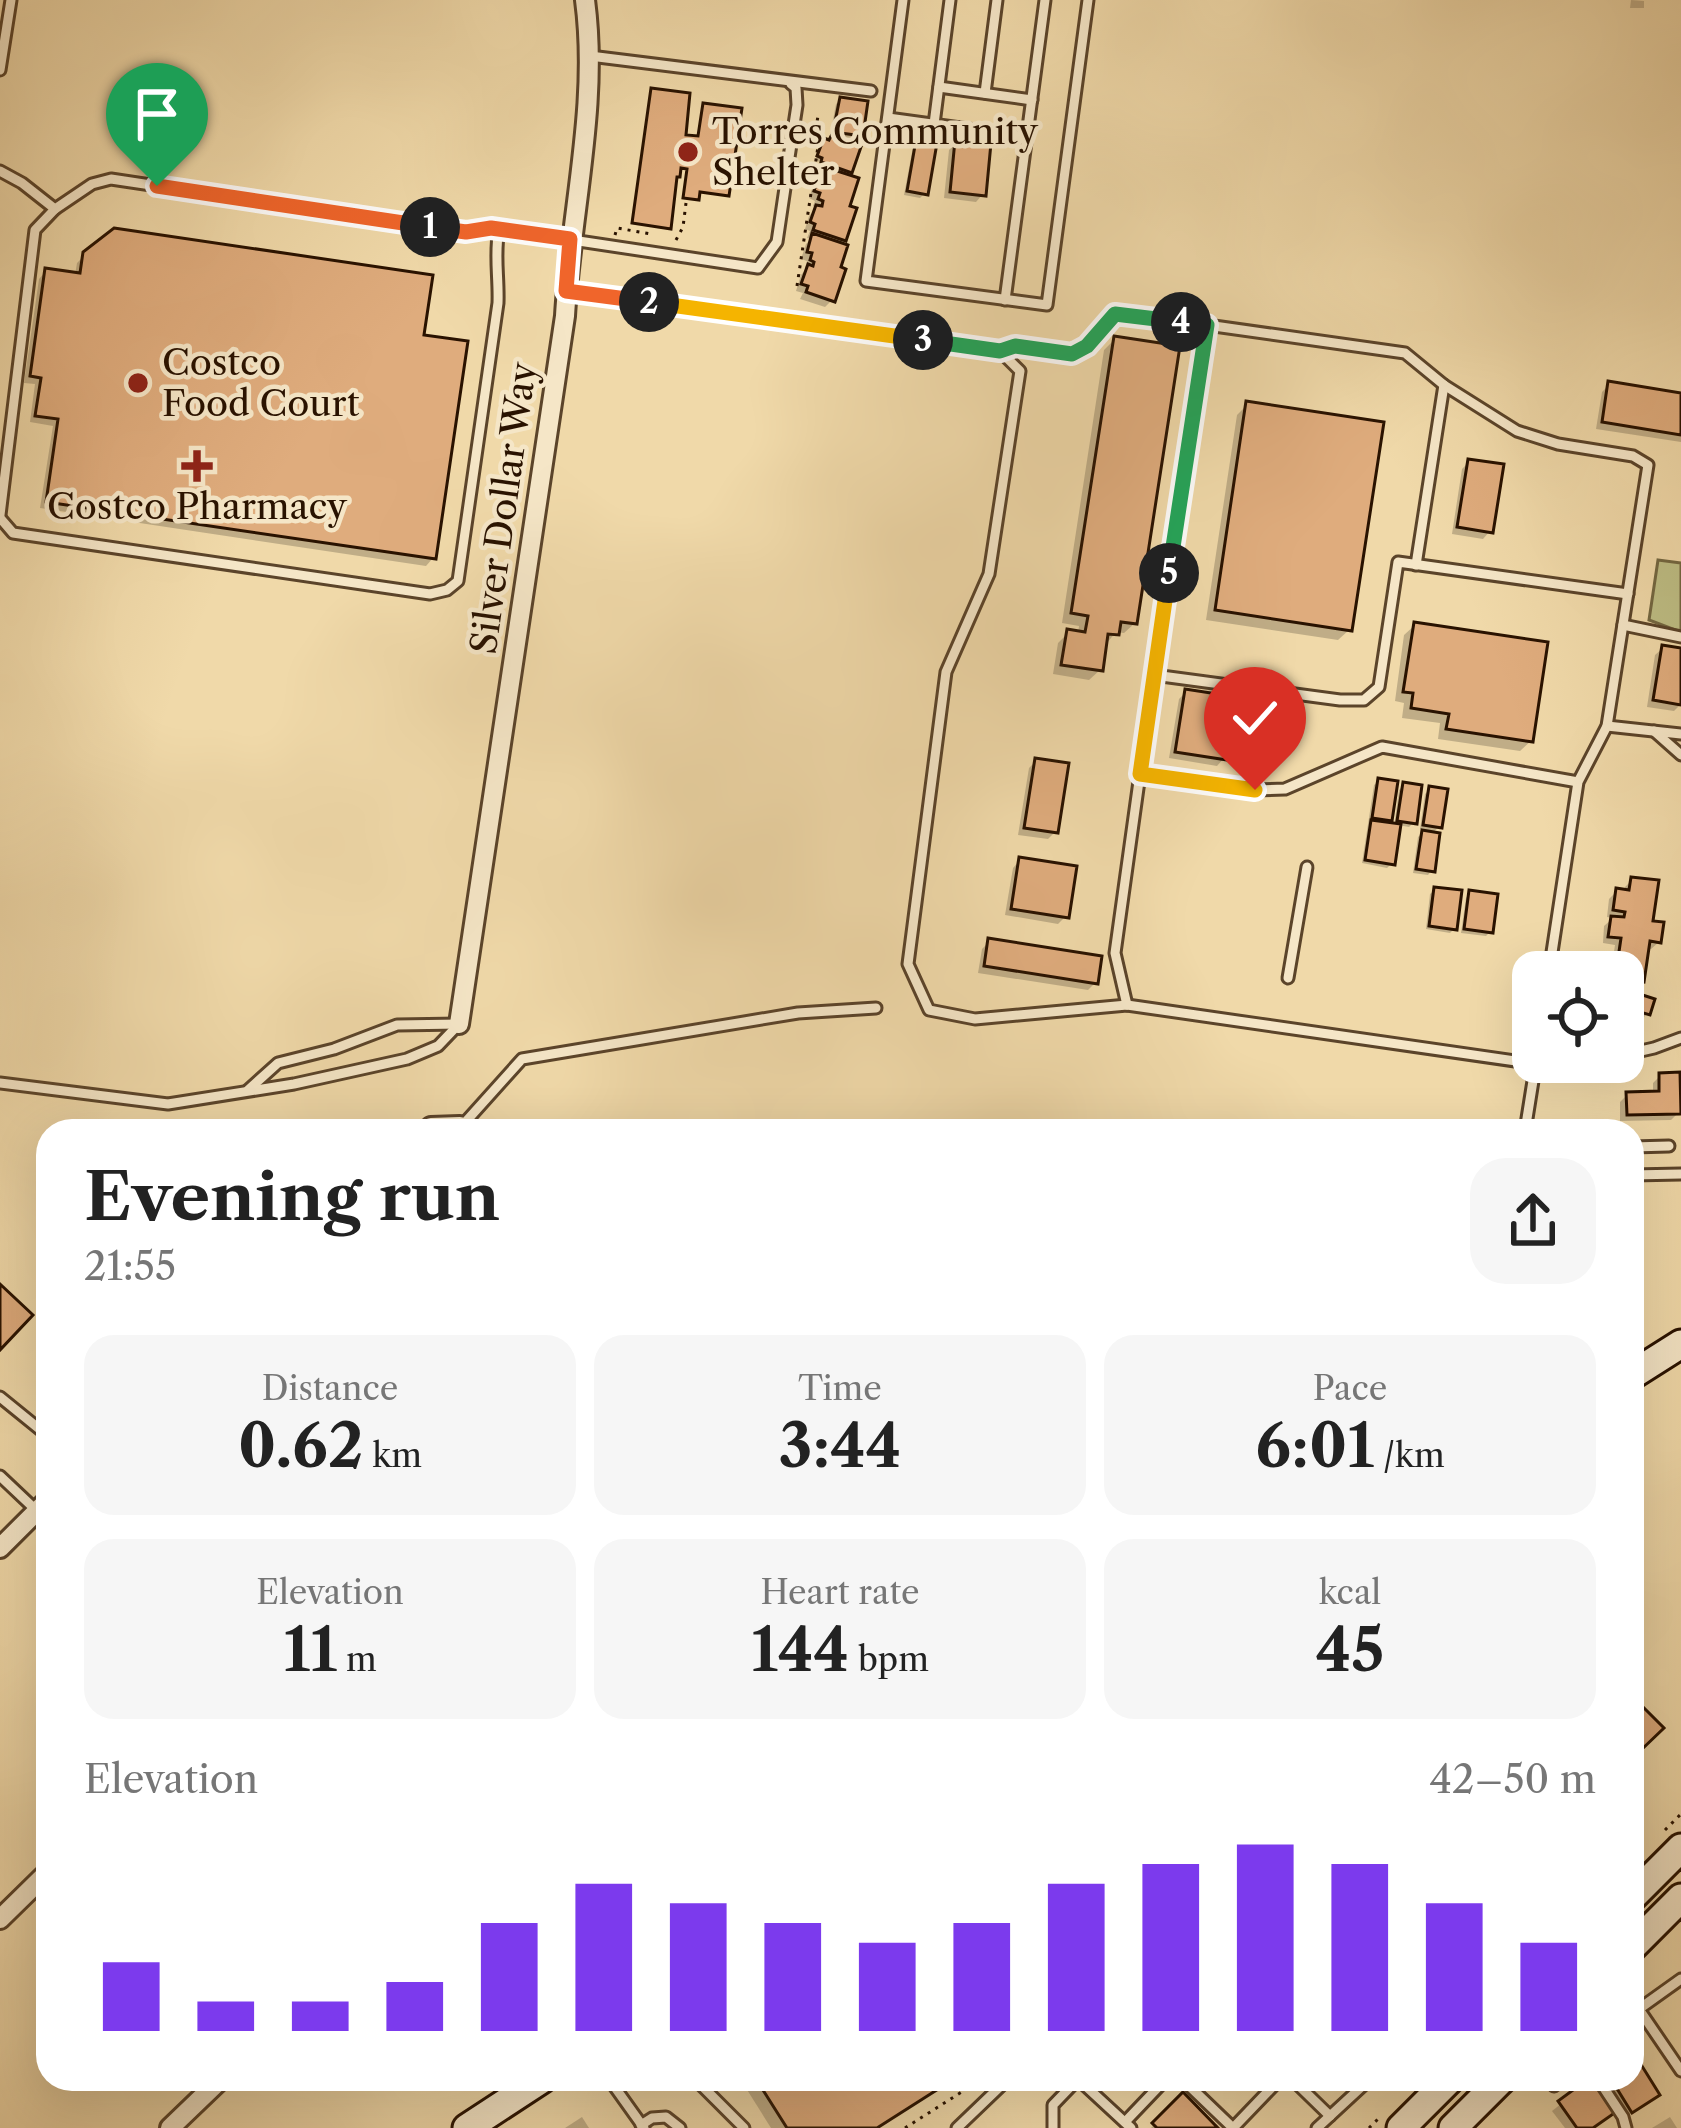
<!DOCTYPE html>
<html lang="en">
<head>
<meta charset="utf-8">
<style>
	body { margin:0; font-family:"Libre Caslon Text",serif; background:#f6f6f6; color:#222; height:100vh; display:flex; flex-direction:column; font-size:45px; white-space:nowrap }
	* { box-sizing:border-box; margin:0 }
	p { font-size:39px; color:#767676 }
	.icon { flex:none; width:66px; height:66px; fill:none; stroke:currentColor; stroke-width:2; stroke-linecap:round; stroke-linejoin:round }
	.map { position:relative; flex:1; overflow:hidden }
	.sheet { position:absolute; left:36px; top:1119px; width:1608px; height:972px; display:flex; flex-direction:column; background:#fff; border-radius:36px; box-shadow:0 12px 48px #0002 }
	.sheet>* { flex:none }
	.buttons { position:absolute; left:1512px; top:951px; display:grid; gap:24px }
	.buttons a { display:grid; place-items:center; width:132px; height:132px; border-radius:24px; background:#fff; box-shadow:0 12px 48px #0002; font-size:60px }
	.pin { position:absolute; display:grid; place-items:center; width:102px; height:102px; color:#fff; margin:-123px -51px; border-radius:50% 50% 50% 0; rotate:-45deg; box-shadow:0 0 12px #0007 }
	.pin .icon { rotate:45deg }
	.km { position:absolute; width:60px; height:60px; margin:-30px; border-radius:50%; background:#222; color:#fff; font-size:33px; line-height:60px; text-align:center }
	.round { display:grid; place-items:center; flex:none; width:126px; height:126px; border-radius:36px; background:#f6f6f6 }
	.overview { display:flex; align-items:center; justify-content:space-between; height:204px; padding:0 48px }
	h1 { font-size:66px; font-weight:700; line-height:90px }
	.metrics { display:grid; grid-template-columns:repeat(3,1fr); gap:18px; height:204px; padding:12px 48px }
	.metrics div { display:grid; align-content:center; border-radius:30px; background:#f6f6f6; text-align:center }
	.metrics b { font-size:60px; font-weight:700 }
	.metrics small { font-size:33px; font-weight:400 }
	.metrics p { font-size:33px }
	.chart { height:336px; padding:24px 48px }
	.chart p { display:flex; justify-content:space-between }
	.chart svg { width:100%; height:216px; margin-top:12px; stroke:#7c3aed; stroke-width:6 }
	.map>svg:first-child { display:block }
	.green { fill:#bebe85; stroke:#746842; stroke-width:3 }
	.shadow { fill:#0003 }
	.building { fill:#dfac7d; stroke:#291200; stroke-width:3 }
	.lines { fill:none; stroke-linecap:round; stroke-linejoin:round }
	.lane-casing { stroke:#5b442a; stroke-width:15 }
	.street-casing { stroke:#5b442a; stroke-width:24 }
	.secondary-casing { stroke:#291200; stroke-width:33 }
	.path { stroke:#291200; stroke-width:3; stroke-dasharray:3 6; stroke-linecap:butt }
	.lane { stroke:#f5e6c7; stroke-width:9 }
	.street { stroke:#f5e6c7; stroke-width:18 }
	.secondary { stroke:#f5e6c7; stroke-width:27 }
	.split-1-casing { stroke:#fff; stroke-width:24 }
	.split-2-casing { stroke:#fff; stroke-width:24 }
	.split-3-casing { stroke:#fff; stroke-width:24 }
	.split-4-casing { stroke:#fff; stroke-width:24 }
	.split-5-casing { stroke:#fff; stroke-width:24 }
	.split-6-casing { stroke:#fff; stroke-width:24 }
	.split-1 { stroke:#f0652b; stroke-width:15 }
	.split-2 { stroke:#f0652b; stroke-width:15 }
	.split-3 { stroke:#f5b400; stroke-width:15 }
	.split-4 { stroke:#22a559; stroke-width:15 }
	.split-5 { stroke:#22a559; stroke-width:15 }
	.split-6 { stroke:#f5b400; stroke-width:15 }
	.poi-dot { fill:#8f2418; stroke:#f5e6c7; stroke-width:4.5 }
	.labels { text-anchor:middle; stroke-width:9; stroke-linejoin:round; paint-order:stroke }
	.poi-label { font-size:36px; fill:#291200; stroke:#f5e6c7; text-anchor:start }
	.street-label { font-size:36px; fill:#291200; stroke:#f5e6c7 }
</style>
</head>
<body>
<div class="map">
<svg width="1681" height="2128" viewBox="0 0 1681 2128">
	<rect width="100%" height="100%" fill="#f0d9a9"/>
	<filter id="stains"><feTurbulence type="fractalNoise" baseFrequency=".00167" numOctaves="4"/><feColorMatrix values="0 0 0 0 .2 0 0 0 0 .09 0 0 0 0 .02 0 0 0 .5 -.17"/></filter>
	<radialGradient id="worn" r=".72"><stop offset=".6" stop-color="#630" stop-opacity="0"/><stop offset="1" stop-color="#630" stop-opacity=".3"/></radialGradient>
	<path class="green" d="M1658,560l23,3v69l-32,-12z"/>
	<g class="shadow">
		<path d="M1631,0l13,1v7h-14z"/>
		<path d="M841,100l19,35 -4,4 -26,-3 6,-32z"/>
		<path d="M825,141l24,31 -4,4 2,32 -3,32 -6,5 -6,55 -7,7 -25,-8 3,-6 -7,-2 5,-16 6,-7h-2l2,-7 -6,-2 5,-15 5,-5 -4,-1 3,-7 -5,-2 4,-13 8,-8 -4,-2 2,-5 -6,-3 5,-15 15,-13 -10,-4 1,-4 -5,-2z"/>
		<path d="M917,143l8,50 -5,5 -16,-3 9,-48z"/>
		<path d="M956,143l27,51 -7,8 -32,-4 5,-48z"/>
		<path d="M85,255l335,82 13,221 -7,8 -386,-58 13,-82 -23,-4 5,-38 -11,-1 15,-104 7,-8 29,4 2,-12z"/>
		<path d="M1115,339l20,284 -11,10 -8,-1 -10,12 -6,26 -11,10 -36,-6 5,-31 10,-10 10,1 1,-8 -17,-3 42,-273z"/>
		<path d="M1609,385l72,11v46l-85,-13 6,-37z"/>
		<path d="M1248,404l101,226 -11,10 -132,-20 31,-205z"/>
		<path d="M1469,462l21,69 -7,8 -31,-5 10,-65z"/>
		<path d="M1415,625l116,116 -11,10 -82,-12 2,-16 -38,-5 2,-15 -9,-2 9,-66z"/>
		<path d="M1663,648l18,3v53l-7,7 -27,-4 8,-52z"/>
		<path d="M1186,692l38,66 -7,8 -48,-8 10,-59z"/>
		<path d="M1036,761l19,71 -7,7 -30,-4 11,-67z"/>
		<path d="M1379,781l15,2 -6,42 6,2 5,-37 5,-5 10,37 -5,5 -11,-2 -6,38 -5,5 -25,-5 12,-78z"/>
		<path d="M1430,789l9,38 -8,7 1,36 -4,5 -15,-2 5,-36 8,-7 -6,-1 5,-35z"/>
		<path d="M1020,860l46,56 -8,8 -53,-9 8,-47z"/>
		<path d="M1632,880l27,62 -8,7 -5,-1 -5,33 -7,7 -11,-1v-15h-12l4,-27 -12,-2 1,-17 9,-8 -6,-1 2,-18 8,-8 7,1 1,-5z"/>
		<path d="M1435,890l20,38 -5,5 -24,-4 4,-35z"/>
		<path d="M1470,893l20,39 -4,4 -25,-3 5,-35z"/>
		<path d="M989,942l106,41 -7,7 -110,-17 4,-24z"/>
		<path d="M1625,993l22,21 -4,4 -20,-6z"/>
		<path d="M1660,1076l18,37 -7,7 -51,1v-19l7,-7 26,-1v-11z"/>
		<path d="M1632,2056l17,46 -25,16 -24,-39h32z"/>
		<path d="M750,2079h204l-75,49h-108l-27,-43z"/>
		<path d="M1172,2079h40l-23,24 24,25h-62l35,-35z"/>
		<path d="M1590,2081l2,47h-27l-13,-17z"/>
		<path d="M582,2117l7,11h-24z"/>
		<path d="M1670,2117l7,11h-25z"/>
	</g>
	<g class="building">
		<path d="M651,88l39,5 -4,42 12,1 5,-33 39,5 -13,88 -29,-4 -1,8 -16,-2 4,-29 -6,-1 -1,9h-3l-6,52 -39,-6z"/>
		<path d="M840,97l28,4 -5,35 -30,-4z"/>
		<path d="M831,136l30,11 -9,26 -31,-11 1,-4 -5,-2 7,-18 5,2z"/>
		<path d="M916,140l21,3 -9,52 -21,-4z"/>
		<path d="M955,140l36,3 -5,53 -36,-4z"/>
		<path d="M828,168l31,10 -9,28 7,2 -11,33 -33,-11 2,-6 -5,-2 6,-17 6,1 1,-5 -5,-2 2,-6 -6,-2 6,-19 6,2z"/>
		<path d="M114,228l319,47 -9,60 44,6 -32,218 -390,-57 12,-83 -23,-3 6,-38 -11,-2 15,-108 35,5 3,-21z"/>
		<path d="M812,233l36,12 -7,22 5,2 -11,33 -29,-10 2,-6 -7,-2 7,-20 5,2 1,-4 -4,-2 2,-7 -5,-1z"/>
		<path d="M1114,336l66,10 -43,278 -16,-2 -2,13 -11,-1 -5,37 -42,-6 6,-36 18,3 3,-16 -17,-3z"/>
		<path d="M1608,381l73,12v42l-79,-13z"/>
		<path d="M1246,401l138,21 -32,209 -137,-21z"/>
		<path d="M1468,459l36,5 -11,69 -36,-6z"/>
		<path d="M1414,622l134,20 -15,100 -87,-13 3,-15 -38,-6 2,-15 -10,-1z"/>
		<path d="M1662,645l19,3v57l-28,-5z"/>
		<path d="M1185,689l52,8 -10,63 -52,-8z"/>
		<path d="M1035,758l34,5 -11,70 -34,-5z"/>
		<path d="M1378,778l20,3 -6,40 -20,-3z"/>
		<path d="M1403,782l19,3 -5,39 -20,-3z"/>
		<path d="M1429,786l19,3 -6,39 -19,-3z"/>
		<path d="M1371,820l30,4 -6,41 -30,-5z"/>
		<path d="M1422,830l18,3 -5,39 -19,-3z"/>
		<path d="M1019,857l58,9 -8,52 -58,-9z"/>
		<path d="M1631,877l28,3 -6,41 11,1 -3,21 -11,-2 -6,41 -21,-3v-7h-7l5,-34 -13,-1 3,-21 13,1 1,-5 -12,-2 3,-22 13,2z"/>
		<path d="M1434,887l28,3 -5,40 -28,-4z"/>
		<path d="M1469,890l29,4 -5,39 -29,-4z"/>
		<path d="M988,938l114,18 -4,28 -114,-18z"/>
		<path d="M1624,989l31,10 -5,16 -27,-8z"/>
		<path d="M1680,1072l1,42 -54,1 -1,-23 33,-1v-18z"/>
		<path d="M0,1284l33,31 -33,35z"/>
		<path d="M1632,1696l32,32 -25,24 -7,-7z"/>
		<path d="M1632,2050l28,45 -28,18 -21,-34h21z"/>
		<path d="M756,2079h198l-77,49h-90z"/>
		<path d="M1588,2079h5l23,33 -23,16h-16l-19,-27z"/>
		<path d="M1183,2092l35,36h-61l-5,-5z"/>
	</g>
	<g class="lines">
		<g class="lane-casing">
			<g id="lane">
				<path d="M903,0l-37,281 181,24 41,-305"/>
				<path d="M590,56l281,35"/>
				<path d="M0,70l11,-70"/>
				<path d="M939,87l93,13"/>
				<path d="M985,93l12,-93"/>
				<path d="M888,118l139,19"/>
				<path d="M934,124l16,-124"/>
				<path d="M0,171l22,12 33,26 37,-25 19,-5 354,53 34,-3 259,39 19,-26 8,-54"/>
				<path d="M786,177l11,-72 -1,-17 -5,-4"/>
				<path d="M568,291l432,60 20,20 -31,203 -43,98 -38,292 21,46 46,9 152,-14 409,59"/>
				<path d="M1005,300l40,-300"/>
				<path d="M1000,351c28,-9 65,14 88,-6 10,-9 19,-21 27,-31l92,11"/>
				<path d="M0,515l35,-285 20,-21"/>
				<path d="M0,518l13,15 417,61 17,-4 11,-9 40,-278c1,-26 -4,-49 1,-74"/>
				<path d="M1416,565l28,-180"/>
				<path d="M1623,625l58,12"/>
				<path d="M1154,675l186,25h24l15,-13 19,-125 230,32"/>
				<path d="M1607,726l74,8"/>
				<path d="M1654,731l27,24"/>
				<path d="M1549,972l29,-190 29,-56 41,-261 -15,-9 -75,-12 -41,-13 -73,-46 -39,-32 -198,-28 -67,449 115,16 30,-1 97,-42 196,35"/>
				<path d="M1288,978l19,-111"/>
				<path d="M1127,1005l-12,-52 25,-179"/>
				<path d="M1623,1055l31,-7 27,-10"/>
				<path d="M0,1083l168,21 126,-20 113,-25 31,-13 21,-22"/>
				<path d="M248,1090l30,-27 56,-14 63,-24 62,-1"/>
				<path d="M461,1127l61,-68 276,-46 78,-5"/>
				<path d="M1525,1131l11,-69"/>
				<path d="M1632,1147l37,-1"/>
				<path d="M1632,1175l49,-1"/>
				<path d="M0,1397l48,39"/>
				<path d="M0,1476l37,35"/>
				<path d="M1632,1999l49,72"/>
				<path d="M1639,2009l42,-30"/>
				<path d="M609,2079l35,49"/>
				<path d="M695,2079l49,49"/>
				<path d="M1182,2079l51,49 47,-49"/>
				<path d="M1292,2079l38,37"/>
				<path d="M1598,2079l25,38 3,11"/>
				<path d="M1554,2086l6,-7"/>
				<path d="M1125,2122l41,-43"/>
				<path d="M641,2125l11,-7 14,-1 14,11"/>
				<path d="M957,2128l51,-49"/>
				<path d="M1053,2128v-23l25,-26 53,49"/>
				<path d="M1317,2128l53,-49"/>
			</g>
		</g>
		<g class="street-casing">
			<g id="street">
				<path d="M459,1024l106,-708c6,-106 34,-211 20,-316"/>
				<path d="M427,1131l4,-4 29,-1 7,5"/>
				<path d="M0,1548l48,-48"/>
				<path d="M0,1919l48,-47"/>
				<path d="M170,2128l51,-49"/>
			</g>
		</g>
		<g class="secondary-casing">
			<g id="secondary">
				<path d="M1632,1375l49,-31"/>
				<path d="M1632,1897l49,-49"/>
				<path d="M1632,1947l49,-49"/>
				<path d="M467,2128l75,-49"/>
				<path d="M1401,2128l49,-49"/>
				<path d="M1453,2128l49,-49"/>
			</g>
		</g>
		<g class="path">
			<path d="M615,235l2,-7 34,6"/>
			<path d="M676,240l7,-13 3,-24"/>
			<path d="M797,286l25,-166 -11,-2"/>
			<path d="M1665,1830l16,-16"/>
			<path d="M905,2128l77,-49"/>
			<path d="M1369,2128l9,-9"/>
		</g>
		<use href="#lane" class="lane"/>
		<use href="#street" class="street"/>
		<use href="#secondary" class="secondary"/>
	</g>
	<g class="lines">
		<g class="split-1-casing">
			<path id="split-1" d="M157,186l273,41"/>
		</g>
		<g class="split-2-casing">
			<path id="split-2" d="M430,227l36,5 25,-4 79,11 -4,52 83,11"/>
		</g>
		<g class="split-3-casing">
			<path id="split-3" d="M649,302l274,38"/>
		</g>
		<g class="split-4-casing">
			<path id="split-4" d="M923,340l77,11 15,-5 57,8 15,-8 28,-32 66,8"/>
		</g>
		<g class="split-5-casing">
			<path id="split-5" d="M1169,573l38,-248 -26,-3"/>
		</g>
		<g class="split-6-casing">
			<path id="split-6" d="M1169,573l-29,201 115,16"/>
		</g>
		<use href="#split-1" class="split-1"/>
		<use href="#split-2" class="split-2"/>
		<use href="#split-3" class="split-3"/>
		<use href="#split-4" class="split-4"/>
		<use href="#split-5" class="split-5"/>
		<use href="#split-6" class="split-6"/>
	</g>
	<g class="poi-dot">
		<circle cx="688" cy="152" r="12"/>
		<circle cx="138" cy="383" r="12"/>
		<path d="M191 448h12v12h12v12h-12v12h-12v-12h-12v-12h12z"/>
	</g>
	<g class="labels">
		<g class="poi-label">
			<text x="712" y="144">Torres Community<tspan x="712" dy="41">Shelter</tspan></text>
			<text x="162" y="375">Costco<tspan x="162" dy="41">Food Court</tspan></text>
			<text x="197" y="519" text-anchor="middle">Costco Pharmacy</text>
		</g>
		<g class="street-label">
			<text transform="translate(503 508) rotate(-82)" y="13">Silver Dollar Way</text>
		</g>
	</g>
	<rect width="100%" height="100%" filter="url(#stains)"/>
	<rect width="100%" height="100%" fill="url(#worn)"/>
</svg>
<div class="buttons">
<a><svg class="icon" aria-label="locate" viewBox="0 0 24 24"><circle cx="12" cy="12" r="6"/><path d="M12 2v4M12 18v4M2 12h4M18 12h4"/></svg></a>
</div>
<div class="pin" style="left:157px;top:186px;background:#1e9e55"><svg class="icon" aria-label="arrive" viewBox="0 0 24 24"><path d="M6 21V4h12l-3 4 3 4H6"/></svg></div>
<div class="pin" style="left:1255px;top:790px;background:#d93025"><svg class="icon" aria-label="check" viewBox="0 0 24 24"><path d="M5 12l5 5 9-10"/></svg></div>
<b class="km" style="left:430px;top:227px">1</b>
<b class="km" style="left:649px;top:302px">2</b>
<b class="km" style="left:923px;top:340px">3</b>
<b class="km" style="left:1181px;top:322px">4</b>
<b class="km" style="left:1169px;top:573px">5</b>
<section class="sheet">
<div class="overview"><div><h1>Evening run</h1><p>21:55</p></div><a class="round"><svg class="icon" aria-label="share" viewBox="0 0 24 24"><path d="M12 15V3M7 8l5-5 5 5M5 13v7h14v-7"/></svg></a></div>
<div class="metrics">
<div><p>Distance</p><b>0.62<small> km</small></b></div>
<div><p>Time</p><b>3:44</b></div>
<div><p>Pace</p><b>6:01<small> /km</small></b></div>
</div>
<div class="metrics">
<div><p>Elevation</p><b>11<small> m</small></b></div>
<div><p>Heart rate</p><b>144<small> bpm</small></b></div>
<div><p>kcal</p><b>45</b></div>
</div>
<div class="chart"><p><span>Elevation</span>42–50 m</p>
<svg viewBox="0 0 160 44" preserveAspectRatio="none"><path d="M5 44V30M15 44V38M25 44V38M35 44V34M45 44V22M55 44V14M65 44V18M75 44V22M85 44V26M95 44V22M105 44V14M115 44V10M125 44V6M135 44V10M145 44V18M155 44V26"/></svg>
</div>
</section>
</div>
</body>
</html>
